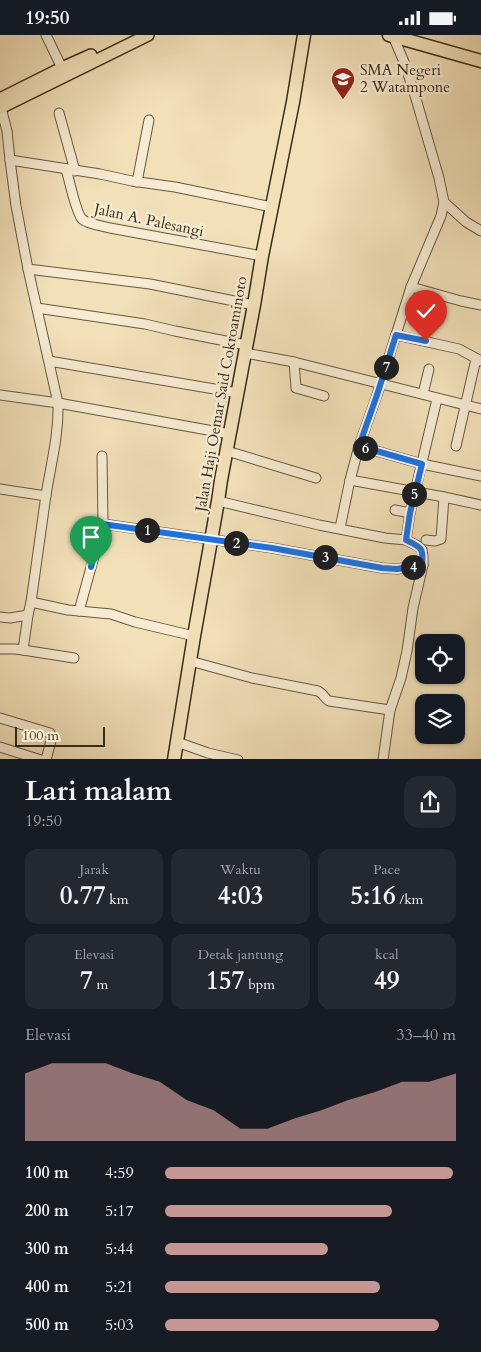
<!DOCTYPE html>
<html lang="id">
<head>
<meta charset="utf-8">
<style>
	body { margin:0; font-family:Cardo,serif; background:#242831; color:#f1f3f6; height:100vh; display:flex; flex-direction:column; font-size:19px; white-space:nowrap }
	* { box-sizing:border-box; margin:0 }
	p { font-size:16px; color:#9ea1a6 }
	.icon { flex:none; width:28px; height:28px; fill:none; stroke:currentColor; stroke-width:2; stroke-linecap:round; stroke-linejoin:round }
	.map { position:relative; height:724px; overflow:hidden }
	.details { display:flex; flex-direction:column; background:#171b24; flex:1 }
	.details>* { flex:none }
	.buttons { position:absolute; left:415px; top:599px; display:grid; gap:10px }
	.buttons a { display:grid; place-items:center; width:50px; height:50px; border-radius:10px; background:#171b24; box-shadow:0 1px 4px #0004; font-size:25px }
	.scale { position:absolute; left:15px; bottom:12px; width:90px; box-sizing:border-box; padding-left:5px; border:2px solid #382c1b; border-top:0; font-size:14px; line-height:18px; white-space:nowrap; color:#382c1b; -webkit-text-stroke:4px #f7ebd2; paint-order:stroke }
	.pin { position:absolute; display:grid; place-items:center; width:42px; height:42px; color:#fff; margin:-51px -21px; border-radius:50% 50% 50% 0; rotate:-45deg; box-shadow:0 0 5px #0007 }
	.pin .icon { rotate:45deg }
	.km { position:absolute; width:25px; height:25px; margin:-12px; border-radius:50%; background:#222; color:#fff; font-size:14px; line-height:25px; text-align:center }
	.round { display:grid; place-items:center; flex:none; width:52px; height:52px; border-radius:15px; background:#242831 }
	.summary { display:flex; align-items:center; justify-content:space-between; height:85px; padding:0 25px }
	h1 { font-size:28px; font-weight:800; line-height:38px }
	.figures { display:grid; grid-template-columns:repeat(3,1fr); gap:8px; height:85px; padding:5px 25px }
	.figures div { display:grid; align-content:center; border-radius:12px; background:#242831; text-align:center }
	.figures b { font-size:25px; font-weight:800 }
	.figures small { font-size:14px; font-weight:400 }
	.figures p { font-size:14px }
	.chart { height:140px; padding:10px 25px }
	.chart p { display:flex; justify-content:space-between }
	.chart svg { width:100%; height:90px; margin-top:5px; fill:#c59692; opacity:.7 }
	ul { padding:0 25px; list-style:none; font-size:16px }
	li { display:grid; grid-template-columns:80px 60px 1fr; align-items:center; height:38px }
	li i { height:12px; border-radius:6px; background:#c59692 }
	.status { display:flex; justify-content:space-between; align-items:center; height:35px; padding:0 25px; background:#171b24; direction:ltr }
	.status svg { height:14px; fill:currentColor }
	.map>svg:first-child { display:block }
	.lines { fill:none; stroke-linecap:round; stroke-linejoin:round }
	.minor-casing { stroke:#665942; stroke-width:11 }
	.major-casing { stroke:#382c1b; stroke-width:14 }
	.highway-casing { stroke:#382c1b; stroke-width:15 }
	.minor { stroke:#f7ebd2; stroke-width:9 }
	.major { stroke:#f2e0b9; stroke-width:11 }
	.highway { stroke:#f2e0b9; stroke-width:12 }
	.route-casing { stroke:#fff; stroke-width:10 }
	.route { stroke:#1a73e8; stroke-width:6 }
	.labels { text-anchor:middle; stroke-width:5; stroke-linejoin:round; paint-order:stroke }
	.poi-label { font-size:15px; fill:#382c1b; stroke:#f7ebd2; text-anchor:start }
	.street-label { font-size:15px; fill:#382c1b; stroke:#f7ebd2 }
</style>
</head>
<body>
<div class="status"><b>19:50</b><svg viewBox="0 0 49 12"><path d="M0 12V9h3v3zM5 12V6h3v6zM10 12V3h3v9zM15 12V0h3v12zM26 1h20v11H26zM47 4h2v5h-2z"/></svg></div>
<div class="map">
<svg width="481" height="725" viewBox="0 0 481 725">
	<rect width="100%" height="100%" fill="#f2e0b9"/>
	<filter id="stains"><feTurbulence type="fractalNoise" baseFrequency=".004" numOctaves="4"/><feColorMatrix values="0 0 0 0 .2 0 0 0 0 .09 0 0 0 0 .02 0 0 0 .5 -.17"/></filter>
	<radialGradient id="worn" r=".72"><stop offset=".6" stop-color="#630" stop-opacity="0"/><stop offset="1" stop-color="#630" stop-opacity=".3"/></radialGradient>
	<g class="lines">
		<g class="minor-casing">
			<g id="minor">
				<path d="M46,0l16,33"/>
				<path d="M0,69l7,27 3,29 6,46 12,63 30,134c1,31 -7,61 -12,92 -5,35 -10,71 -15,107l-3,13 -5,35 -8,-1h-15"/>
				<path d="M59,78l16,58"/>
				<path d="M10,125l90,14 32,7 43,6 97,20"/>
				<path d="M66,134c3,10 10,44 16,50 5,5 21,7 28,9l152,28"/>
				<path d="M137,147l12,-62"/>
				<path d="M444,167l22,20 15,9"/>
				<path d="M28,234l122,15 104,21"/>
				<path d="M411,252l50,14 20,4"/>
				<path d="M37,273l108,16 30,7 71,14"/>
				<path d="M396,300l63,14 22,12"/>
				<path d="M245,318l49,9 187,47"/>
				<path d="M49,326l189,32"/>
				<path d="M294,327l2,26 28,8"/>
				<path d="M423,359l6,-25"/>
				<path d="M0,360l58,8 172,31"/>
				<path d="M359,411l63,18 59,12"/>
				<path d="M456,411l20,-87"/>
				<path d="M227,416l89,27"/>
				<path d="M350,445l94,17 37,8"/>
				<path d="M0,454l46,7"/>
				<path d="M218,466l101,24 66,13 21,2 12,6 4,4 1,6v9l-10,43 -6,43 -6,27 -11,32 -7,50"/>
				<path d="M395,475l15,3"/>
				<path d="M103,489l169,24 110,20 15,1 26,-4"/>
				<path d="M340,493l10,-48 9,-34 18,-51 34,-108 30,-71 3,-14 -5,-24 -25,-86 -10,-30 -11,-26"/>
				<path d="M406,505l4,-27 27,-114"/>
				<path d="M426,505l9,1 6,-2 3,-42"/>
				<path d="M31,567l37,8 43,4 24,8 59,14"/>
				<path d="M79,576l24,-87 -1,-68"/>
				<path d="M0,582l10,1 18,-3"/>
				<path d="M23,615l51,8"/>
				<path d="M190,626l62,17 66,13c6,3 6,7 11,10l61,9"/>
				<path d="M0,683l50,15 2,4 -6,23"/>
				<path d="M177,707l31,11 30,7"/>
				<path d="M0,712l41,13"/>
			</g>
		</g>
		<g class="major-casing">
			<g id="major">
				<path d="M0,64l62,-31 29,-13"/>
				<path d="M0,73l148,-73"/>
			</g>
		</g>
		<g class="highway-casing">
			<g id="highway">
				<path d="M389,0l92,26"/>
				<path d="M174,725l20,-124 24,-135 3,-21 33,-175 8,-49 31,-154 11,-67"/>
			</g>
		</g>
		<use href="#minor" class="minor"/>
		<use href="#major" class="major"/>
		<use href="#highway" class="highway"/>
	</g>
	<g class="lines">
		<g class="route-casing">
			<path id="route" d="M91,532l11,-43 170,24 110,20 15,1 25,-4c2,-17 -1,-18 -16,-25l4,-27 12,-49 -63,-18 18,-51 19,-60 30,6"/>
		</g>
		<use href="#route" class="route"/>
	</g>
	<defs>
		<g id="school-pin" transform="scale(1.25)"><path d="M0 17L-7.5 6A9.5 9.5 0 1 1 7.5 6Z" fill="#8f2418" stroke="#f7ebd2"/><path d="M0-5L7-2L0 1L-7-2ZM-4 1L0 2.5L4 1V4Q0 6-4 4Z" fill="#fff"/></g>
	</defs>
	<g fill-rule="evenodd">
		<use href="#school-pin" x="343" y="44"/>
	</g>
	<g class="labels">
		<g class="poi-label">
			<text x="360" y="40">SMA Negeri<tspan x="360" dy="17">2 Watampone</tspan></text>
		</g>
		<g class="street-label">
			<text transform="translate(149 185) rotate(12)" y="5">Jalan A. Palesangi</text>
			<text transform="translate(221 359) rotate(-80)" y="5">Jalan Haji Oemar Said Cokroaminoto</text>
		</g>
	</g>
	<rect width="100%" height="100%" filter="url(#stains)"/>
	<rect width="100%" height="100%" fill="url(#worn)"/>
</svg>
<div class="buttons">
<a><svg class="icon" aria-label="locate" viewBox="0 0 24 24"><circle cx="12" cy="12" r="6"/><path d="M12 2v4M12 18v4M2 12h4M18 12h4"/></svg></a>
<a><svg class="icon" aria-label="layers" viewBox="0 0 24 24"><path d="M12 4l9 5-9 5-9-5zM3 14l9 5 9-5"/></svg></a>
</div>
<div class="scale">100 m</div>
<div class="pin" style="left:91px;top:532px;background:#1e9e55"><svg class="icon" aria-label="arrive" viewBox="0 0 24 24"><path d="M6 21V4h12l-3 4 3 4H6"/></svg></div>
<div class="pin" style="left:426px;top:306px;background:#d93025"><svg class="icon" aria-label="check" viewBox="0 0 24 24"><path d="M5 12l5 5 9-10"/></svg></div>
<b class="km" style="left:147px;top:495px">1</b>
<b class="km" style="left:236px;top:508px">2</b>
<b class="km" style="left:325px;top:522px">3</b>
<b class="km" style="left:413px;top:532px">4</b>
<b class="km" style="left:414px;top:459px">5</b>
<b class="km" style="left:365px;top:413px">6</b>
<b class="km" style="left:386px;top:332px">7</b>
</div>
<section class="details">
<div class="summary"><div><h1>Lari malam</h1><p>19:50</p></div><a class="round"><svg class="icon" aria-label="share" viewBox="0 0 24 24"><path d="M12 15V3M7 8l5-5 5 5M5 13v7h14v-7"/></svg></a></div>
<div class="figures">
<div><p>Jarak</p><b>0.77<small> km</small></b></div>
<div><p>Waktu</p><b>4:03</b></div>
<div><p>Pace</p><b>5:16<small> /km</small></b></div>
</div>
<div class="figures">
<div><p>Elevasi</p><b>7<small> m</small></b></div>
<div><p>Detak jantung</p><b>157<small> bpm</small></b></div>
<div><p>kcal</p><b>49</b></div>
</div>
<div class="chart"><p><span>Elevasi</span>33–40 m</p>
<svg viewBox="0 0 160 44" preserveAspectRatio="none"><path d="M0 44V11L10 6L20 6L30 6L40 11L50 15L60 24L70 29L80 38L90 38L100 33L110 29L120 24L130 20L140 15L150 15L160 11V44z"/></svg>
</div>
<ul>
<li><b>100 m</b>4:59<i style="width:99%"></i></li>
<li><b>200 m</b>5:17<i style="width:78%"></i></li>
<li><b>300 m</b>5:44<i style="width:56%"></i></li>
<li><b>400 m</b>5:21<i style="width:74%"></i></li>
<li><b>500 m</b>5:03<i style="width:94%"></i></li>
</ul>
</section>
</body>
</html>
